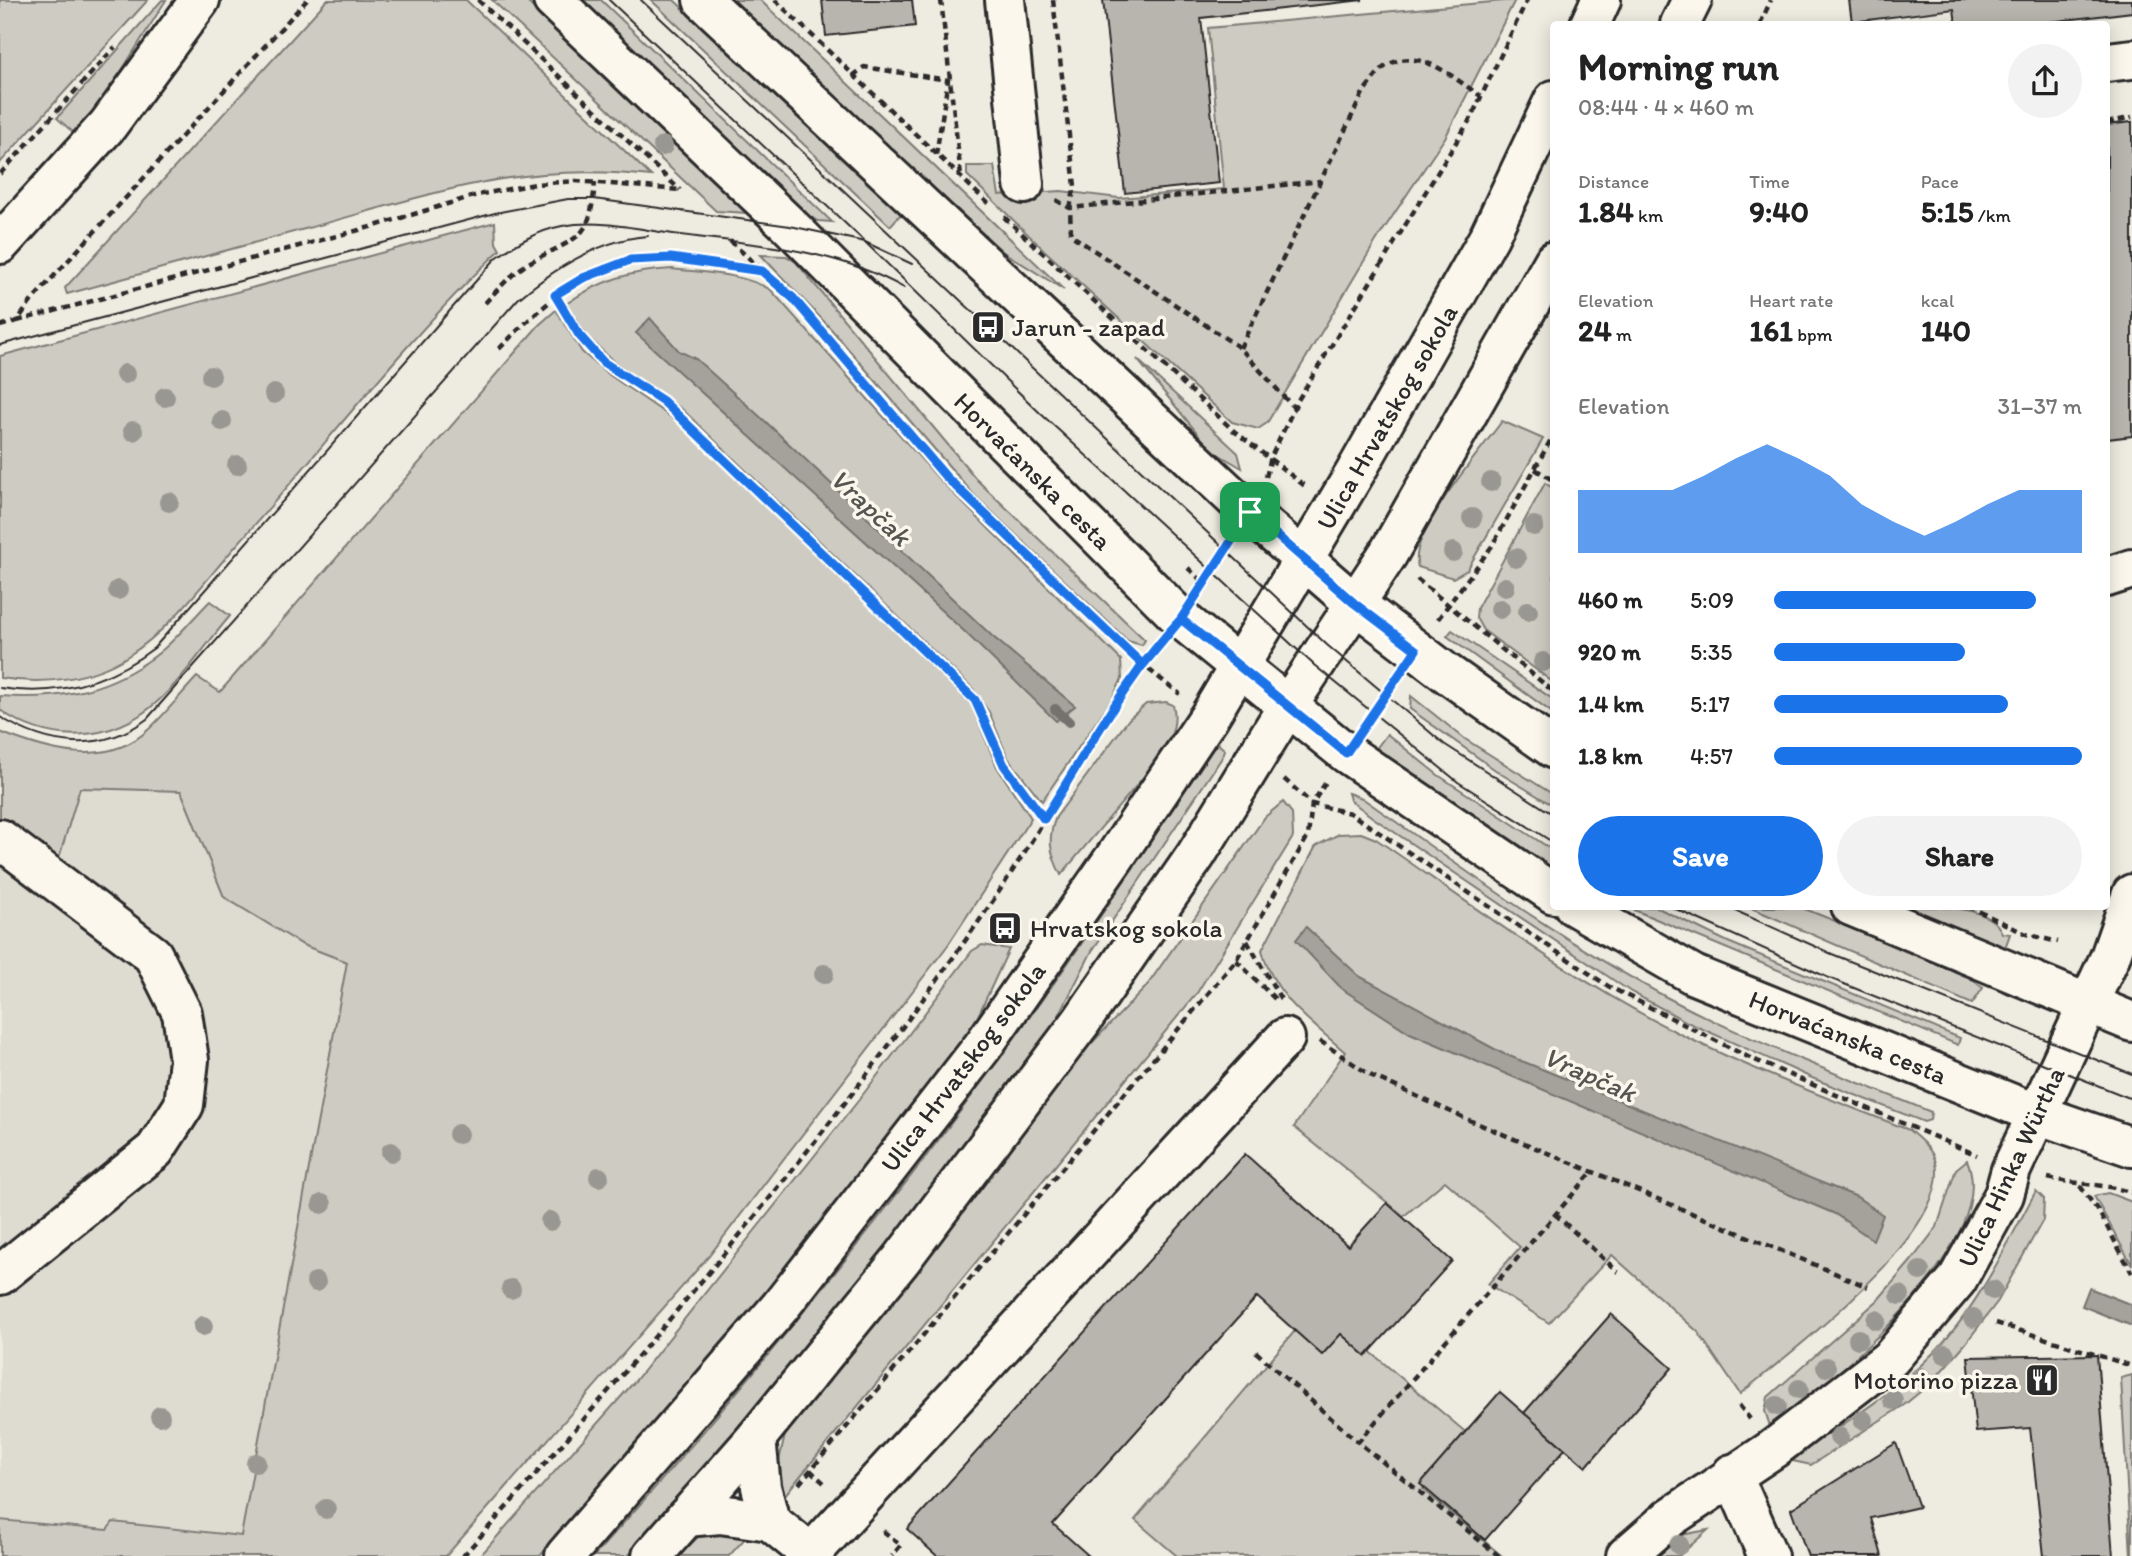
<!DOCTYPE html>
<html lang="en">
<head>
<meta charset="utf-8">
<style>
	body { margin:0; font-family:Itim,sans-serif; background:#f2f2f2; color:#222; height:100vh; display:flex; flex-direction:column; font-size:26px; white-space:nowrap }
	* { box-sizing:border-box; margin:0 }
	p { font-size:23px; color:#767676 }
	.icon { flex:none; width:38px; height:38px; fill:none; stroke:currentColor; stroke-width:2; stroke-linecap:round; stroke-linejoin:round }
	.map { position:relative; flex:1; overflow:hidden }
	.panel { position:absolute; left:1550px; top:21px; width:560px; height:889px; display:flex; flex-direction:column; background:#fff; border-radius:7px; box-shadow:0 4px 18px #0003 }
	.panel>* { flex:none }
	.pin { position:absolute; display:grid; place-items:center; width:60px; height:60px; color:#fff; margin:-30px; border-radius:14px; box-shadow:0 4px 10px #0006 }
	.round { display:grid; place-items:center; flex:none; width:74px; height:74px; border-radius:37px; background:#f2f2f2 }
	.head { display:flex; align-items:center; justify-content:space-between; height:119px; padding:0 28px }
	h1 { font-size:38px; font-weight:700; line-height:52px }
	.metrics { display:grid; grid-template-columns:repeat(3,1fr); gap:10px; height:119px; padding:7px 28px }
	.metrics div { display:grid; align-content:center }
	.metrics b { font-size:30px; font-weight:700 }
	.metrics small { font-size:19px; font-weight:400 }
	.metrics p { font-size:19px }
	.chart { height:196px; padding:14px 28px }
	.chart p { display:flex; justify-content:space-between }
	.chart svg { width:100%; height:126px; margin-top:7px; fill:#1a73e8; opacity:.7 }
	.primary-button { display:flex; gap:14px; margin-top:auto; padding:14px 28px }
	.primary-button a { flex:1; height:80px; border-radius:42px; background:#1a73e8; color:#fff; font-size:28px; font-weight:700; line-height:80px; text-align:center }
	.primary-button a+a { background:#f2f2f2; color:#222 }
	ul { padding:0 28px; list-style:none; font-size:23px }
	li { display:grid; grid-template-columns:112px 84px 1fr; align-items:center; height:52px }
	li i { height:18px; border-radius:9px; background:#1a73e8 }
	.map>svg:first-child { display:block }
	.built { fill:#dedbd1 }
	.green { fill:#cecbc2; stroke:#7c7b76; stroke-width:2 }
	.water { fill:#a4a29a; stroke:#74726e; stroke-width:2 }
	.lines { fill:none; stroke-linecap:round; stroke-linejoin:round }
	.stream { stroke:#74726e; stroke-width:10 }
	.building { fill:#b8b5ae; stroke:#2b2b2b; stroke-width:2 }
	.minor-casing { stroke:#2b2b2b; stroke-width:44 }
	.path { stroke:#2b2b2b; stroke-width:4.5; stroke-dasharray:7 5; stroke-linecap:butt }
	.minor { stroke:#fbf7ec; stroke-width:38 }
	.tram { stroke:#2b2b2b; stroke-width:2 }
	.tree { fill:#999791 }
	.route-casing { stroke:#fff; stroke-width:14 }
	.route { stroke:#1a73e8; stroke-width:9 }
	.labels { text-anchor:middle; stroke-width:7; stroke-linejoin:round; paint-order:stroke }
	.poi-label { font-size:26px; fill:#2b2b2b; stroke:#fbf7ec; text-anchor:start }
	.street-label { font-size:26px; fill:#2b2b2b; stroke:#fbf7ec }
	.water-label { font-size:28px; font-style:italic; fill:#555552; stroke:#fbf7ec }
</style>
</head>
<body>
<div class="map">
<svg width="2132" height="1556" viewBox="0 0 2132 1556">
	<rect width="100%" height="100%" fill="#eeebe0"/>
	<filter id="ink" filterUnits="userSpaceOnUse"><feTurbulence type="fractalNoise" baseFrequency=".0143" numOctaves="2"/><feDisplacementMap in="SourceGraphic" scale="14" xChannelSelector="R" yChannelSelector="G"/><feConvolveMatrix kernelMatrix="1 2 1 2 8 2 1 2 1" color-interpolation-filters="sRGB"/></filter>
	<g filter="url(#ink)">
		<path class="built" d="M80,788l101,3 43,106 79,48 44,17 -106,574 -128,-14 -6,8 -107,-10v-662z"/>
		<g class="green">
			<path d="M0,0h148l-148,163z"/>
			<path d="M162,0h4l-64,102 -27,32 -18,-16z"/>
			<path d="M327,0h139l185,176c-124,-15 -210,15 -328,48 -85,23 -170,47 -256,70l-2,-6z"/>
			<path d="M492,0h33l223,213 -32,-2z"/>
			<path d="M581,0h20l231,222 -14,-1 -15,-9z"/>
			<path d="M651,0h23l227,214 -11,12z"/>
			<path d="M731,0h29l304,290 -62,-39z"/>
			<path d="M1515,0l-69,136 -70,105 -109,182 -9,6 -26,-7 -188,-172 -77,-75v-9h27l5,29 62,-4 58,7 105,-9 -16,-161z"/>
			<path d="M495,222l1,21 4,7c-96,91 -176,198 -265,297 -33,37 -64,82 -107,109 -37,24 -85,29 -128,22v-322z"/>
			<path d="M761,255l25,1 10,6 182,219 167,159 -3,5 -14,-4 -154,-146 -143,-166z"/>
			<path d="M672,269c33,4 70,4 99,21l169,190 181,180 1,19 -10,20 -70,102 -34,-43 -19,-46 -16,-23 -290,-279 -69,-48 -28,-27 -20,-31c34,-24 65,-33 106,-35z"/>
			<path d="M556,310l26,42 26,22 70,48 293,282 26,63 34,51 -83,127 -239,311 -263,300h-446v-36l107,10 6,-8 128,14 106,-574 -44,-17 -79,-48 -43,-106 -101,-3 -24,80 -56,-45v-91c47,19 107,37 149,-3 17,-16 32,-35 48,-52l23,15 319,-367z"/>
			<path d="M1137,359l101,94 4,15 -31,-18z"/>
			<path d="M1502,421l41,18 -76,131 -14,8 -35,-11c-12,-33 64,-117 84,-146z"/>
			<path d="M1545,483l9,6v194l-71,-53 -7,-12 1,-10z"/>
			<path d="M210,601l20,15c-24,28 -46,62 -73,86 -46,41 -108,43 -157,8v-14c54,4 102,-3 148,-35 23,-15 43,-41 62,-60z"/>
			<path d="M1452,630l102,70v14l-107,-78z"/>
			<path d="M1411,696l54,43 89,56v11l-53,-32 -91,-65z"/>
			<path d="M1166,702l7,3c5,17 -2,32 -9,48l-103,122c-11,-22 -14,-36 -5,-58l73,-98 17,-15z"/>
			<path d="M1387,734l51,41 116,76v24l-181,-122z"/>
			<path d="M1217,743l8,7 -4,9 -129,192 -40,78 -42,60 -184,237 -113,137 -85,93h-34c147,-163 287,-335 416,-512 72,-98 139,-200 207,-301z"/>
			<path d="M1348,793l14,5c99,69 199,143 306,200 85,45 175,78 263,114l-1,8 -6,2 -112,-44 -125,-56 -56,-30 -259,-175 -22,-17z"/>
			<path d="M1283,802l9,11 1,24 -96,156 -413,503 -5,-35 6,-26 303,-388 58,-60 119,-170z"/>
			<path d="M1361,833l15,6c99,68 199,143 308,197 73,36 149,64 225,94 9,8 24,19 27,33 15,70 -147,190 -196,231l-42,-62 -86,-77 -63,68 -61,-39 32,-37 -75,-66 -41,35 -110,-89 51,-75c-34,-30 -72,-56 -83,-102l54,-104 23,-12z"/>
			<path d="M1627,907h29l72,35 232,96 -2,7z"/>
			<path d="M1749,907h51l161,64 22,17 -11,16z"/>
			<path d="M1899,907c28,0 91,-5 103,26l8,1 -5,14 -6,-2z"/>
			<path d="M982,945l27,4 -31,67 -25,43 -186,236 -227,261h-60l155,-175 223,-280 114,-150z"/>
			<path d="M1967,1160c36,84 -138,223 -196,269l-6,-18 3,-14 109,-96 34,-40 26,-34 19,-58z"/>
			<path d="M2036,1191l8,8 -1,21 -45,81 -33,43 -34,39 -27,22 -93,60 -18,-4 -2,-3c55,-36 114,-70 157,-121 36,-43 61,-97 88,-146z"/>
			<path d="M2108,1193l24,9v63l-38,-69z"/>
			<path d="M1316,1306l153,129 -46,54 79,67h-325l-42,-36z"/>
			<path d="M2132,1375v181h-1l-10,-178z"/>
			<path d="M717,1529l32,5 -20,22h-50l23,-23z"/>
			<path d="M1708,1530l-29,26h-27l24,-20z"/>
		</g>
		<g class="water">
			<path d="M650,318l29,33 17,8 71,64 225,213 83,70 -19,15 -91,-89 -329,-299z"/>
			<path d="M1306,927l53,49 143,77 355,144 26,18 -10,25 -38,-26 -425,-181 -68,-44 -46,-49z"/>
			<path d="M2089,1288l43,17v21l-50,-20z"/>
		</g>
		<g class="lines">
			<path class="stream" d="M1055,709l14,13"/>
		</g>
		<g class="building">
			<path d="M822,0h90l3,26 -89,10z"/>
			<path d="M1103,0h260l-162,18 18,165 -94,10z"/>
			<path d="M1849,0h283v12l-100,12h-76l-2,-15 -102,13z"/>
			<path d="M2132,122v314l-25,3v-196h4l-4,-34v-84z"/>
			<path d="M1245,1154l103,92 39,-43 65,58 -86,95 -25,-22 -19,21 -65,-58 -204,227 36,32h-152l-30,-27z"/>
			<path d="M1611,1314l61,54 -86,99 -62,-54z"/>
			<path d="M2097,1355l16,201h-69l-14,-128 -54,4 -8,-75z"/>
			<path d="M1500,1392l65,57 -80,91 -65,-56z"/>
			<path d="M1896,1443l23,64 -48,11 11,38h-74l-17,-47z"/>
		</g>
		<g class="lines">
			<g class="minor-casing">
				<g id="minor">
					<path d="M553,0l237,226 391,393 165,134 208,141"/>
					<path d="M703,0l546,512 105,91 91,69 109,77"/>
					<path d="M1005,0l19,184"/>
					<path d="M1590,24l11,-24"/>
					<path d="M1680,24l12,-24"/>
					<path d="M2107,62l25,-3"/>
					<path d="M0,244l108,-119 92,-125"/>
					<path d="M2107,577l25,-8"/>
					<path d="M0,839l153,116 29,58 7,47 -5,45 -29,45 -155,125"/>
					<path d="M1574,906l120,69 343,139 95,33"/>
					<path d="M1851,906l281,116"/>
					<path d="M756,1438l5,49 9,34"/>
					<path d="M1732,1474l36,82"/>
					<path d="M686,1517l34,-3 50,7 43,35"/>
					<path d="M565,1556l215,-249 203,-261 132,-189 94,-140 146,-244 134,-236 65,-137"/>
					<path d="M652,1556l104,-118 145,-178 180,-238 115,-167 91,-148 101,-153 166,-293"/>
					<path d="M809,1556l476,-518"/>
					<path d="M1626,1556l45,-39 102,-68 118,-91 66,-78 47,-85 7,-25 99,-213 22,-63"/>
				</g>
			</g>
			<g class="path">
				<path d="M478,0l202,190"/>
				<path d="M775,0l217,207"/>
				<path d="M941,0l20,176"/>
				<path d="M1053,0l22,186 -5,22 1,27 169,113 54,60"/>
				<path d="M1760,24l11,-24"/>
				<path d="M853,76l11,-9 84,13 -12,75"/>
				<path d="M2107,123l25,-6"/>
				<path d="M0,174l115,-127"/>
				<path d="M1056,200l14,8 250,-27"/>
				<path d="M1004,217l230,214 71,55"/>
				<path d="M730,241l63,57 153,179 197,188 37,29"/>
				<path d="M555,295l24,40 24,27 60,39 312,299 29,65 39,54"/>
				<path d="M485,303c15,-16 30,-33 49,-43 47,-25 56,-20 61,-78"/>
				<path d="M17,321l361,-96 99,-30 58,-11 41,-3 104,9"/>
				<path d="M0,326l17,-5 16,-22 274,-299"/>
				<path d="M1240,348l124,-257c7,-8 14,-20 22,-25 34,-21 68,13 95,30"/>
				<path d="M499,349c91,-94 136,-102 263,-78"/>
				<path d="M1535,469l19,12"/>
				<path d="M1266,477l5,-20 27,-57 173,-282 56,-118"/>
				<path d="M1188,568l15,14"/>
				<path d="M1417,579l137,113"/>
				<path d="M1199,588l31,-45"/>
				<path d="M1438,619l54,-73 62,-112"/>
				<path d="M1367,723l29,-42"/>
				<path d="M1284,779l28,25 38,9 258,173 140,71 229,98"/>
				<path d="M1968,906l58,28 32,8"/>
				<path d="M1247,941l35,60"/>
				<path d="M1236,960l42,42"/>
				<path d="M1320,1041l50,34 99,45 399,167"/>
				<path d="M2048,1178c28,7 57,5 84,15"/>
				<path d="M2080,1186l19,26 33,61"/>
				<path d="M1555,1214l63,58"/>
				<path d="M1996,1323l136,43"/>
				<path d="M1256,1352l102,90"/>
				<path d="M1739,1405l11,14"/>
				<path d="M810,1470l15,14"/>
				<path d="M799,1484l437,-524 72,-124 4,-32 14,-22"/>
				<path d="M883,1531l18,14 -9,11"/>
				<path d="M463,1556c179,-200 354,-405 509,-625 66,-93 119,-194 185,-285"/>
				<path d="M1499,1556l-141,-114 235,-271"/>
			</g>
			<use href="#minor" class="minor"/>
			<g class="tram">
				<path d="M609,0l256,242 175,171 274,252 144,117 96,61"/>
				<path d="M641,0l686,645 117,99 110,71"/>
				<path d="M0,345l495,-132 73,-14h26l196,27 75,16 47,22"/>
				<path d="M0,688c57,9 108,-5 154,-40l342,-390c21,-15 41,-27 66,-32 37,-7 75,3 111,8 81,11 159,13 231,54"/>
				<path d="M0,717c47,29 100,37 147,2l371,-420c36,-30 82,-60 130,-63"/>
				<path d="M1669,906l160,72 303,121"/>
				<path d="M1725,906l107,48 300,120"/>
			</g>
		</g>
		<g class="tree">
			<circle cx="663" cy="146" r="10"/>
			<circle cx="125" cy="374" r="10"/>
			<circle cx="211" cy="376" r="10"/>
			<circle cx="274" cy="394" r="10"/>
			<circle cx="165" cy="397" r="10"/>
			<circle cx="222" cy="421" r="10"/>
			<circle cx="133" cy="431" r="10"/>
			<circle cx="237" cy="465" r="10"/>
			<circle cx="1491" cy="482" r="10"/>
			<circle cx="169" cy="502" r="10"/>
			<circle cx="1472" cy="518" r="10"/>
			<circle cx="1534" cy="526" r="10"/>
			<circle cx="1453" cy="552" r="10"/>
			<circle cx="1516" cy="558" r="10"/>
			<circle cx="1505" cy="587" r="10"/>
			<circle cx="118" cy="590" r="10"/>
			<circle cx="1500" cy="609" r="10"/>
			<circle cx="1528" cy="611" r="10"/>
			<circle cx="1543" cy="662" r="10"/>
			<circle cx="824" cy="974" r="10"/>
			<circle cx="458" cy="1134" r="10"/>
			<circle cx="391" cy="1152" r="10"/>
			<circle cx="599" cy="1177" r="10"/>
			<circle cx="322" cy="1204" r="10"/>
			<circle cx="550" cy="1221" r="10"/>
			<circle cx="1920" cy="1271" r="10"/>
			<circle cx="316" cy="1282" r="10"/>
			<circle cx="511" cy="1289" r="10"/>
			<circle cx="1993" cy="1290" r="10"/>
			<circle cx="1900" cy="1295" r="10"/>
			<circle cx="1973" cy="1318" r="10"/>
			<circle cx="1876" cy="1320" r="10"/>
			<circle cx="203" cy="1326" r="10"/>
			<circle cx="1858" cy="1339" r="10"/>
			<circle cx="1945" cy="1354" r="10"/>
			<circle cx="1826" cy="1367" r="10"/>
			<circle cx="1920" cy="1377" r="10"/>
			<circle cx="1799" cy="1389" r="10"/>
			<circle cx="1893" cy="1400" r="10"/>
			<circle cx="1777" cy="1406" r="10"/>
			<circle cx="160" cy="1416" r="10"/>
			<circle cx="1863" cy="1420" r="10"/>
			<circle cx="1839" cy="1437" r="10"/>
			<circle cx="256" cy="1463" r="10"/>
			<circle cx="326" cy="1509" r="10"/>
			<circle cx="1679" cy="1545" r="10"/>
		</g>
	</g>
	<g class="lines" filter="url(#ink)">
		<g class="route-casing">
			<path id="route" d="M1250,512l-69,107 -38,46 -197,-188 -153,-179 -31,-27 -91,-13 -41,2 -47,18 -28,17 24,40 24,27 60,39 312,299 29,65 40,54c43,-67 82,-142 137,-200l165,134 70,-103 -62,-47 -104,-91"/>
		</g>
		<use href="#route" class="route"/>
	</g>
	<defs>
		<g id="bus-square" transform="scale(1.75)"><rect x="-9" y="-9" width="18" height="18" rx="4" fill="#2b2b2b" stroke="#fbf7ec"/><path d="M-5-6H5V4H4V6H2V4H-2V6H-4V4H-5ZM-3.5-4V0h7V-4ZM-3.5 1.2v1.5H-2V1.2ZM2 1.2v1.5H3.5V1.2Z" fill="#fff"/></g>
		<g id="restaurant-square" transform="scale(1.75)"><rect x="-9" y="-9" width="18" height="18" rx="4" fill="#2b2b2b" stroke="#fbf7ec"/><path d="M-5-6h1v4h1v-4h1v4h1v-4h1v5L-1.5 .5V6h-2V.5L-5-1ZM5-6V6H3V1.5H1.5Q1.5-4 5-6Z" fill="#fff"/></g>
	</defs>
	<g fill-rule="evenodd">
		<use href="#bus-square" x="988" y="327"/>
		<use href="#bus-square" x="1005" y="928"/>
		<use href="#restaurant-square" x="2042" y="1380"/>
	</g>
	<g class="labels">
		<g class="poi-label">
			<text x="1012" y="336">Jarun - zapad</text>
			<text x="1030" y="937">Hrvatskog sokola</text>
			<text x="2018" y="1389" text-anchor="end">Motorino pizza</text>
		</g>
		<g class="street-label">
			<text transform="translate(1387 417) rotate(-60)" y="9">Ulica Hrvatskog sokola</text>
			<text transform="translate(1033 471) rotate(45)" y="9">Horvaćanska cesta</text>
			<text transform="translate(1848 1037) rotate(22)" y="9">Horvaćanska cesta</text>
			<text transform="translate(963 1067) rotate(-53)" y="9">Ulica Hrvatskog sokola</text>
			<text transform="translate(2011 1167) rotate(-65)" y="9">Ulica Hinka Würtha</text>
		</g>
		<g class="water-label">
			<text transform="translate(871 507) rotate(43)" y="10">Vrapčak</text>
			<text transform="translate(1590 1074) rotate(24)" y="10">Vrapčak</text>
		</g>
	</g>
</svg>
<div class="pin" style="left:1250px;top:512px;background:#1e9e55"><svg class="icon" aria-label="arrive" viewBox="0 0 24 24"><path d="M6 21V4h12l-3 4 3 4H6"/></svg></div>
<section class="panel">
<div class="head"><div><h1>Morning run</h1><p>08:44 · 4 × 460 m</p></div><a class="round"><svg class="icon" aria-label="share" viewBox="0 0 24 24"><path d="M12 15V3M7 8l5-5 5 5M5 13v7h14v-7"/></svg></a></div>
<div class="metrics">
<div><p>Distance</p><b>1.84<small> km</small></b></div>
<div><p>Time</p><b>9:40</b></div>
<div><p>Pace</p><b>5:15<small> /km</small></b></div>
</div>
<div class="metrics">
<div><p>Elevation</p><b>24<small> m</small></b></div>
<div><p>Heart rate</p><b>161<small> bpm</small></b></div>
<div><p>kcal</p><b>140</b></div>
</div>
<div class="chart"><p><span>Elevation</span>31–37 m</p>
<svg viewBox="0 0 160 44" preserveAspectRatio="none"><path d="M0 44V22L10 22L20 22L30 22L40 17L50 11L60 6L70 11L80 17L90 27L100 33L110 38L120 33L130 27L140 22L150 22L160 22V44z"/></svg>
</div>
<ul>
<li><b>460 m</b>5:09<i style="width:85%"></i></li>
<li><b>920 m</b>5:35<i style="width:62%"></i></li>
<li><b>1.4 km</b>5:17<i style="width:76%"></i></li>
<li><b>1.8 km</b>4:57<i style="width:100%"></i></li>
</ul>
<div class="primary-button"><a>Save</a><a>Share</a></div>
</section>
</div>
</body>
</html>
